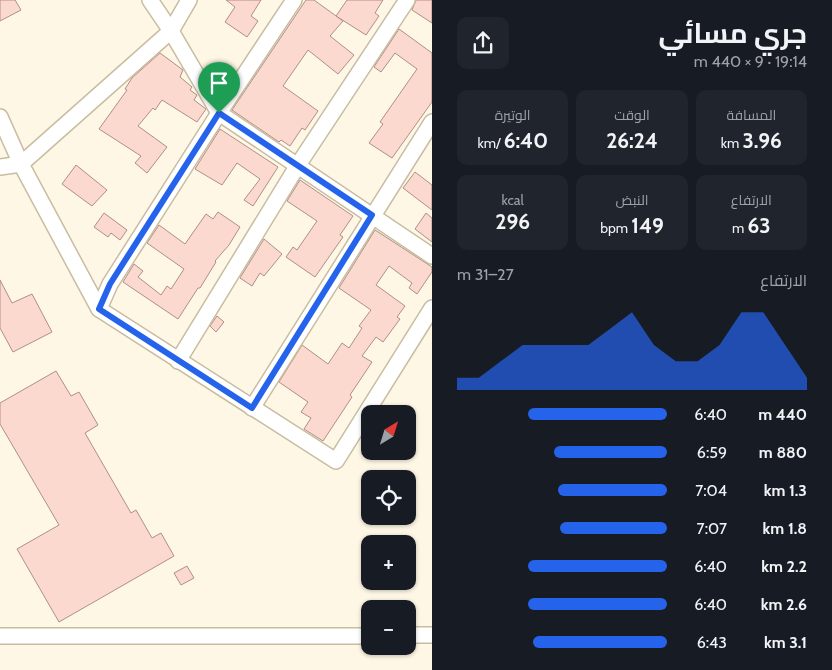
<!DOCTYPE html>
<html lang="ar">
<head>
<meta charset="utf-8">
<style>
	body { margin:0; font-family:Cabin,Cairo,sans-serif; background:#20242c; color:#f1f3f6; direction:rtl; height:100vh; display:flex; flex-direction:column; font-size:19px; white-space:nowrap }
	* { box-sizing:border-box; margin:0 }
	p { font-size:16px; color:#9ea1a6 }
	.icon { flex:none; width:28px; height:28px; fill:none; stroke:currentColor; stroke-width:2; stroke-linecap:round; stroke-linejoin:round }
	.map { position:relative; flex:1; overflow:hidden; direction:ltr }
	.drawer { display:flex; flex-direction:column; background:#171b24; width:400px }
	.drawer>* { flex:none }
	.needle { width:32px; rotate:38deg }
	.fabs { position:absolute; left:361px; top:405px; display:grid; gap:10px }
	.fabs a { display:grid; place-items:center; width:55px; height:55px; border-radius:10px; background:#171b24; box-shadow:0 1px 4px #0004; font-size:25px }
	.pin { position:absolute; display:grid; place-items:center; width:42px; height:42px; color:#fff; margin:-51px -21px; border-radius:50% 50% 50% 0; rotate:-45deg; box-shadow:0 0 5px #0007 }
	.pin .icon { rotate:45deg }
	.round { display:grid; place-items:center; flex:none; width:52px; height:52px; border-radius:10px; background:#20242c }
	.summary { display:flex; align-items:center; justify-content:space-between; height:85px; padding:0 25px }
	h1 { font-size:28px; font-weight:700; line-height:38px }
	.metrics { display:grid; grid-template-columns:repeat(3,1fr); gap:8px; height:85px; padding:5px 25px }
	.metrics div { display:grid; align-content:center; border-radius:10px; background:#20242c; text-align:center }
	.metrics b { font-size:21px; font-weight:700 }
	.metrics small { font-size:14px; font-weight:400 }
	.metrics p { font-size:14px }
	.chart { height:140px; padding:10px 25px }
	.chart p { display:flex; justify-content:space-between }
	.chart svg { width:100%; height:90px; margin-top:5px; fill:#2563eb; opacity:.7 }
	ul { padding:0 25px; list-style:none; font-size:16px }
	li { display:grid; grid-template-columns:80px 60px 1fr; align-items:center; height:38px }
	li i { height:12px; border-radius:6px; background:#2563eb }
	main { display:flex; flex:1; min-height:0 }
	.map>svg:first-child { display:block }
	.building { fill:#fcd9cf; stroke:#af8f86 }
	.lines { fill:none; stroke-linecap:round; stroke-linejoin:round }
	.minor-casing { stroke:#c8bda0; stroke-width:18 }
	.minor { stroke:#fff; stroke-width:15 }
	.route-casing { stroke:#fff; stroke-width:10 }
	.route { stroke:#2563eb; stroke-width:6 }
</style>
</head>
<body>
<main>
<section class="drawer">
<div class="summary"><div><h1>جري مسائي</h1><p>19:14 · 9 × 440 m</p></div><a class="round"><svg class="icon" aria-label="share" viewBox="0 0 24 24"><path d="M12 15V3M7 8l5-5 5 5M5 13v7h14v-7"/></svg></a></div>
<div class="metrics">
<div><p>المسافة</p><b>3.96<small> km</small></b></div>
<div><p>الوقت</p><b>26:24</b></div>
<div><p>الوتيرة</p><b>6:40<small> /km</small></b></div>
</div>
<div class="metrics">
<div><p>الارتفاع</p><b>63<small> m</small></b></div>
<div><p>النبض</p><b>149<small> bpm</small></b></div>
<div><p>kcal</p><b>296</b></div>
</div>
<div class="chart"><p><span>الارتفاع</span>27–31 m</p>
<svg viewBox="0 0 160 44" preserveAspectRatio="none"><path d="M0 44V38L10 38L20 30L30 22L40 22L50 22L60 22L70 14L80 6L90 22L100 30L110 30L120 22L130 6L140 6L150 22L160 38V44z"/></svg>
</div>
<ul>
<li><b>440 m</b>6:40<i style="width:66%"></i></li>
<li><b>880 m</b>6:59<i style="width:54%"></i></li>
<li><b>1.3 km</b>7:04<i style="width:52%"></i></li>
<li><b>1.8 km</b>7:07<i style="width:51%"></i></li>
<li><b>2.2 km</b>6:40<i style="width:66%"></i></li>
<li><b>2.6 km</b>6:40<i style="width:66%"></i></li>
<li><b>3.1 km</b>6:43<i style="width:64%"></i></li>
</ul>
</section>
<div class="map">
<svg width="432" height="670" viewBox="0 0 432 670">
	<rect width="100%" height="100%" fill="#fef7e5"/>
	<g class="building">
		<path d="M0,0h15l6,10 -21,11z"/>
		<path d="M226,0h35l-10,16 7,5 -11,16 -22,-15 10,-15z"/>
		<path d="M306,0h8l29,21 -13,15 24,19 -16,19 -30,-24 -25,36 35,25 -13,19 -3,-2 -12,18 -9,-6 -2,2 -47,-32z"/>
		<path d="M347,0h36l-8,13 4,3 -13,19 -30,-19z"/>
		<path d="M416,0h16v23l-20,-13z"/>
		<path d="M399,29l33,24v49l-40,56 -23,-15 14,-19 -3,-2 37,-53 -22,-16 -14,19 -7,-5z"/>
		<path d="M160,53l23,17 -3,7 12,10 -2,3 7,5 -3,5 12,9 -9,13 -35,-22 -7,10 -2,-2 -15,18 29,21 -20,26 -12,-10 6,-7 -42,-27 28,-39 -2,-1 7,-11z"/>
		<path d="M220,129l58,38 -25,39 -9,-6 16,-21 -23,-16 -15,22 -27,-16z"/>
		<path d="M76,165l31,25 -15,16 -30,-22z"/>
		<path d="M415,172l17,13v25l-29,-22z"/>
		<path d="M300,180l53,36 -13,19 3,2 -28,40 -29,-20 7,-10 4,3 20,-29 -30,-20z"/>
		<path d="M218,212l22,15 -11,18 -14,16 1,1 -16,26h-2l-20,31 -55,-37 11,-18 9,7 -5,6 23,18 6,-9 4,3 13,-20 -37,-26 12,-18 26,19 21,-30 7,5z"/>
		<path d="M104,213l23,17 -7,10 -9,-7 -3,4 -14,-10z"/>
		<path d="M426,213l6,5v24l-17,-13z"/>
		<path d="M375,230l57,37v5l-15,22 -8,-6 3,-5 -23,-17 -13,19 29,21 -8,11 3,2 -17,23 -7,-5 -14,19 10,6 -22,33 2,2 -29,44 -19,-12 7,-11 -10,-6 7,-10 -29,-20 23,-37 26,19 14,-21 7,5 13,-20 -3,-2 12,-16 -32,-22z"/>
		<path d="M264,239l18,15 -18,22 -4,-3 -8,13 -12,-8z"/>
		<path d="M0,280l12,23 20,-9 20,38 -39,20 -13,-24z"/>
		<path d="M217,316l7,6 -8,10 -6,-6z"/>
		<path d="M56,371l15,25 8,-4 19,33 -13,8 46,80 5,-3 16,28 9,-5 13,23 -115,66 -42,-73 42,-24 -59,-101v-21z"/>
		<path d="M187,566l7,12 -13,7 -7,-12z"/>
	</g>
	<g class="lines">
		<g class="minor-casing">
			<g id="minor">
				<path d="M150,0l21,31 48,82 213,143"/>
				<path d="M0,117l21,47 78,145 237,152 96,-153"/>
				<path d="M0,167l21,-3 142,-126 8,-7 18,-31"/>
				<path d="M99,309l11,-25 109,-171 75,-113"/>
				<path d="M178,361l120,-196 109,-165"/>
				<path d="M252,408l180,-286"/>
				<path d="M408,635h24"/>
				<path d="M0,636h370"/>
			</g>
		</g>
		<use href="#minor" class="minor"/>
	</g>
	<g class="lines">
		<g class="route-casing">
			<path id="route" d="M219,113l153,102 -120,193 -153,-99 11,-25z"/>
		</g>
		<use href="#route" class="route"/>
	</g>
</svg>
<div class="fabs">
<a><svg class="needle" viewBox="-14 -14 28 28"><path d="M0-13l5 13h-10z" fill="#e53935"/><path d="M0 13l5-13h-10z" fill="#9ea1a6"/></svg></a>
<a><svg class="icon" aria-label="locate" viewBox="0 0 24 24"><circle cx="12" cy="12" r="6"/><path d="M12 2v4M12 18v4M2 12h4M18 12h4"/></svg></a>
<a>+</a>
<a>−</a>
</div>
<div class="pin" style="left:219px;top:113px;background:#1e9e55"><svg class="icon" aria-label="arrive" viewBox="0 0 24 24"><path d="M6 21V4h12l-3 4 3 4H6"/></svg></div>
</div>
</main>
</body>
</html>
